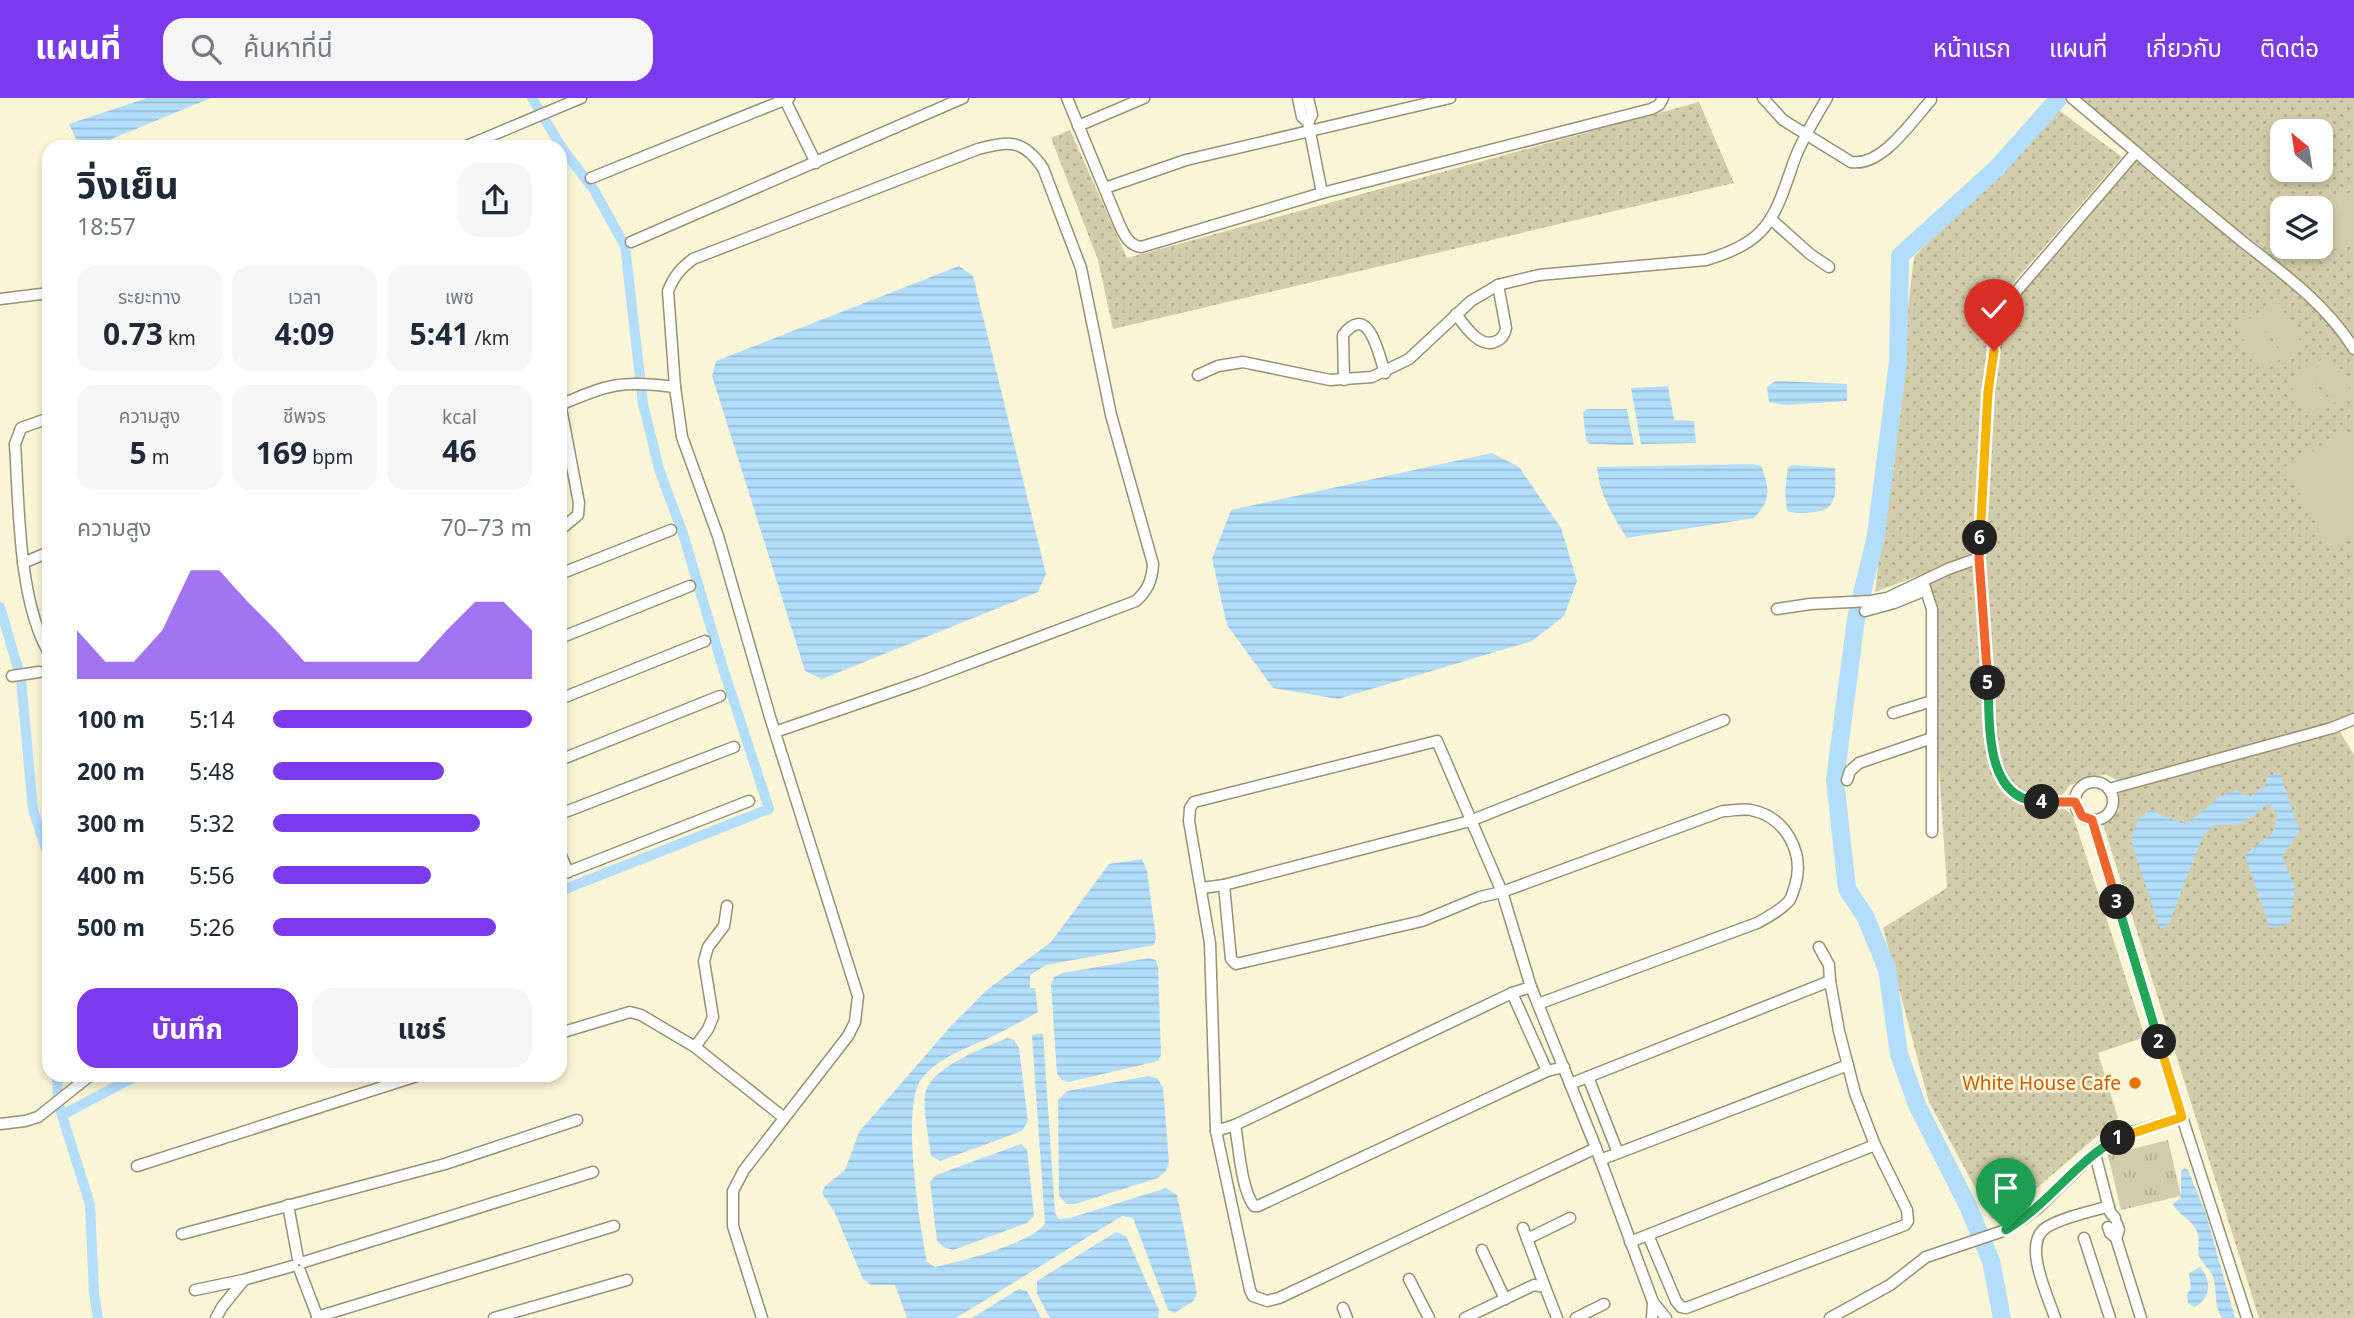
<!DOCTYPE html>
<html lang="th">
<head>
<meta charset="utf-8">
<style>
	body { margin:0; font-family:"Noto Sans","Noto Sans Thai",sans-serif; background:#f6f6f7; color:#1f2937; height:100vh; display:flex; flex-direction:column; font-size:26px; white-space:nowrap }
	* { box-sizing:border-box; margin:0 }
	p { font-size:23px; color:#747a83 }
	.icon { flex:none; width:38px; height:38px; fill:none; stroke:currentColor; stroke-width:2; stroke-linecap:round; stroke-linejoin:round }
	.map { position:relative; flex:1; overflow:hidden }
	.side { position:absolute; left:42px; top:42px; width:525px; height:942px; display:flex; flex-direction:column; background:#fff; border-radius:21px; box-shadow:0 4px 10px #0003 }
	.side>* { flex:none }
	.needle { width:46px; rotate:330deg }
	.controls { position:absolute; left:2270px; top:21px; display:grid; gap:14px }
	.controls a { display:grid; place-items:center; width:63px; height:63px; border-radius:14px; background:#fff; box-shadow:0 4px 10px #0003; font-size:35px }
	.pin { position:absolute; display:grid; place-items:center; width:60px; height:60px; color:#fff; margin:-72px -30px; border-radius:50% 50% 50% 0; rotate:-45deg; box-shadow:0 0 7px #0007 }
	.pin .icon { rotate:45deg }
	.km { position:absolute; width:35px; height:35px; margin:-18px; border-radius:50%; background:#222; color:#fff; font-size:19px; line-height:35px; text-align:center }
	.round { display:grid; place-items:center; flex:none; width:74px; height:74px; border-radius:21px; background:#f6f6f7 }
	.headline { display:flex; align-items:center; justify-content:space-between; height:119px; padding:0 35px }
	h1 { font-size:38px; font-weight:700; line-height:52px }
	.metrics { display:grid; grid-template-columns:repeat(3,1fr); gap:10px; height:119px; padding:7px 35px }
	.metrics div { display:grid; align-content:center; border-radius:18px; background:#f6f6f7; text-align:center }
	.metrics b { font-size:30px; font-weight:700 }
	.metrics small { font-size:19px; font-weight:400 }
	.metrics p { font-size:19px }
	.chart { height:196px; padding:14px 35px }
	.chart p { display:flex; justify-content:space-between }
	.chart svg { width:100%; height:126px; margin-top:7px; fill:#7c3aed; opacity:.7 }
	.button { display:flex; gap:14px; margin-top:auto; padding:14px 35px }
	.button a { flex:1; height:80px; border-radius:21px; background:#7c3aed; color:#fff; font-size:28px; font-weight:700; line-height:80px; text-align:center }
	.button a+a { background:#f6f6f7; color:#1f2937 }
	ul { padding:0 35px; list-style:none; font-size:23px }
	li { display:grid; grid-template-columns:112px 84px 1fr; align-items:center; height:52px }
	li i { height:18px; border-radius:9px; background:#7c3aed }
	header { display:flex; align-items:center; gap:42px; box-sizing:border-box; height:98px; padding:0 35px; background:#7c3aed; color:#fff }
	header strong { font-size:33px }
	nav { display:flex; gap:38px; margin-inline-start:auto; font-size:24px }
	.search { width:490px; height:63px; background:#f6f6f7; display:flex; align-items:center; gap:18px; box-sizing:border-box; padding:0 24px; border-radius:21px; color:#747a83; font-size:26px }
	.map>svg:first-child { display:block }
	.grass { fill:url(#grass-dots); fill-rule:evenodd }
	.park { fill:url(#park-tufts) }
	.garden { fill:#d3ccaa }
	.water { fill:url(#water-rules) }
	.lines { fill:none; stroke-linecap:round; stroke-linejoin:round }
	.canal { stroke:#b2ddfb; stroke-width:10 }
	.river { stroke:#b2ddfb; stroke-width:18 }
	.street-casing { stroke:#979175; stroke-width:13 }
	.street { stroke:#fff; stroke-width:10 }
	.split-1-casing { stroke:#fff; stroke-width:14 }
	.split-2-casing { stroke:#fff; stroke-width:14 }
	.split-3-casing { stroke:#fff; stroke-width:14 }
	.split-4-casing { stroke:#fff; stroke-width:14 }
	.split-5-casing { stroke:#fff; stroke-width:14 }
	.split-6-casing { stroke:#fff; stroke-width:14 }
	.split-7-casing { stroke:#fff; stroke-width:14 }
	.split-8-casing { stroke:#fff; stroke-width:14 }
	.split-1 { stroke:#22a559; stroke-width:9 }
	.split-2 { stroke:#f5b400; stroke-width:9 }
	.split-3 { stroke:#22a559; stroke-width:9 }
	.split-4 { stroke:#f0652b; stroke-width:9 }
	.split-5 { stroke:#22a559; stroke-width:9 }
	.split-6 { stroke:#f0652b; stroke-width:9 }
	.split-7 { stroke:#f5b400; stroke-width:9 }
	.split-8 { stroke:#f5b400; stroke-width:9 }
	.food-dot { fill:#e8710a; stroke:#fbf5d7; stroke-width:2.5 }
	.labels { text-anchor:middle; stroke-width:5; stroke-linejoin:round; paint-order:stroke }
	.food-label { font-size:19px; fill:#c56008; stroke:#fbf5d7; text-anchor:end }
</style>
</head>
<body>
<header>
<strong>แผนที่</strong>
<div class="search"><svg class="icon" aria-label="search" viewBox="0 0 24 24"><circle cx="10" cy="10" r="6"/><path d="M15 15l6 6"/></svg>ค้นหาที่นี่</div>
<nav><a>หน้าแรก</a><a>แผนที่</a><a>เกี่ยวกับ</a><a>ติดต่อ</a></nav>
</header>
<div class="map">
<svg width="2354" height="1220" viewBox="0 0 2354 1220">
	<defs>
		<pattern id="grass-dots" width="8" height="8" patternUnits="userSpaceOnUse" patternTransform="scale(1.75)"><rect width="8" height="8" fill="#d3ccaa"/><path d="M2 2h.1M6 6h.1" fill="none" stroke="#b4ae91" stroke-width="1.8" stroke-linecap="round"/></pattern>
		<pattern id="park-tufts" width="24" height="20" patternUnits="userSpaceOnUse" patternTransform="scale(1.75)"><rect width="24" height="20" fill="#d3ccaa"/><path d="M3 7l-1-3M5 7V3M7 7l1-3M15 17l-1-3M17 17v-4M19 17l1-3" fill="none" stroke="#b4ae91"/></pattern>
		<pattern id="water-rules" width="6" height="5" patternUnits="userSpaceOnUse" patternTransform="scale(1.75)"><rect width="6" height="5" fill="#b2ddfb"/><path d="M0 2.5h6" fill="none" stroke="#98bdd6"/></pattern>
	</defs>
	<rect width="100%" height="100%" fill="#fbf5d7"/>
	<g class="grass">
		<path d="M2077,0h277v621l-17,8 17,28v563h-95l-156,-494 16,-13 -2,-14 6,-14 -18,-9 -35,11 -13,17 -4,1 19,10 73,224 -47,16 20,65 -110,95 -16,6 -63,-117 -46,-174 64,-40 -10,-149 -5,-130 -9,-27 56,-24 9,-168 17,-83 131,-155zM2282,33h38v39h-38zM2282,110h38v39h-38z"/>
		<path d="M1699,4l35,81 -621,146 -15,-69 -47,-122 19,-8 57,128z"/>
		<path d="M2057,11l65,48 -133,154 -16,244 -98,37 39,-335z"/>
	</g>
	<path class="park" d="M2168,1042l13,56 -60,14 -13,-55z"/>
	<g class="garden">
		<path d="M2354,92v48l-21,12 -12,-21v-20z"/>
		<path d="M2279,205l24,43 -19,11 -24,-43z"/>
		<path d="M2255,217l26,44 -20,11 -25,-43z"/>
		<path d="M2329,257l23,38 -19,11 -22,-38z"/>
		<path d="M2307,270l23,39 -20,12 -23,-40z"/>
		<path d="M2348,333l6,10v93l-25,14 -44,-81z"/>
	</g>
	<g class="water">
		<path d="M147,0h64l-119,49h-12l-11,-23z"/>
		<path d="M959,168l14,10 73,298 -8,18 -216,87 -17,-8 -93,-295 4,-15z"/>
		<path d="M1776,283l71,3v17l-61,4 -17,-3 -2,-15z"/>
		<path d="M1668,288l6,34 20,1 2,22 -55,1 -10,-56z"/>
		<path d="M1587,311h40l7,36 -44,-1 -4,-3 -3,-29z"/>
		<path d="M1492,355l27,14 42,61 16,53 -13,35 -32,25 -194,58 -65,-11 -46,-63 -15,-66 19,-49z"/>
		<path d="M1753,366l8,2c9,23 10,34 -7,52l-127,20c-14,-21 -28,-45 -30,-71z"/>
		<path d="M1792,367l43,3c0,20 5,41 -20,44 -11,1 -18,2 -28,-1l-2,-19 3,-25z"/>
		<path d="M2280,675l20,58 -18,25 13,32 -5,36 -20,4 -25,-72c18,-23 30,-10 32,-43l-10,-9c-21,19 -24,22 -53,21l-11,11 -34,88 -9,5 -29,-88 5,-17 5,-8 10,-6 33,14c18,-8 34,-33 54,-33l4,4 8,1 15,-10 3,-10z"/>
		<path d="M1142,761l5,12 9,67 -2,7 -108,20 -16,10v13h5l3,24c-12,7 -25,14 -37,20 -26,14 -59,22 -79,46 -22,27 -2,149 5,184l8,5c24,-5 96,-24 110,-43l-13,-189 11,-2 12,180 4,6 11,-1 96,-30 11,7 20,99 -4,7 -18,12 -7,-3 -35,-92 -11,-2 -166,102h-49l-12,-33h-24l-8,-6 -28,-66 -13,-20 3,-7 20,-16 14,-38 91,-105 38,-38 63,-47 58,-78z"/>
		<path d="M1149,860l7,2 2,7 3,88 -3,6 -89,21 -7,-2 -5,-6 -6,-90 3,-7 9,-4z"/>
		<path d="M1007,940l7,2 5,8 9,73 -6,10 -82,30 -9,-5c-2,-18 -8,-43 -6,-60 3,-29 60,-48 82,-58z"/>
		<path d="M1148,978l9,2 6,9 6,75 -3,9 -8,7 -83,26h-8l-8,-8 -1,-96 9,-9z"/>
		<path d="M1021,1046l6,5 7,67 -7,7 -74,27 -10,-3 -6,-6 -7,-59 6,-7z"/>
		<path d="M2185,1070l3,2 18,44 29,104h-13c-8,-12 -5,-23 -8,-37 -1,-10 -9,-14 -14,-23 -4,-8 1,-18 -3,-26 -5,-14 -19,-16 -24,-28l8,-7v-26z"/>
		<path d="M1116,1134l10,4 33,74 -1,8h-108l-13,-24v-13z"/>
		<path d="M2200,1169c12,13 11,31 -5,40l-7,-4 -1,-9 4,-6 -2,-15z"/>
		<path d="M1019,1191l8,2 14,27h-69z"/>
	</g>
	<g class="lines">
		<g class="canal">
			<path d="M532,0l30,50 32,42 31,56 18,158 16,65 24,65 40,134 46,141 -209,82"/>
			<path d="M0,509l21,72 12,131 16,48"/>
			<path d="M57,976l1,28 32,103 4,88 4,25"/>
			<path d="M62,1017l78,-41"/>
		</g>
		<path class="river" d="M2002,1220l-11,-57 -23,-55 -51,-101 -18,-51 -12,-85 -22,-53 -18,-27 -12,-109 21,-161 20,-84 22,-173 2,-106 97,-88 62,-70"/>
		<g class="street-casing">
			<g id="street">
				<path d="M784,0l32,65"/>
				<path d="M1067,0l53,128c5,10 9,19 21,21l181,-54 329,-84 8,-4 4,-7"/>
				<path d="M1298,0l4,19 6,5 14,71"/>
				<path d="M1763,0l20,22 68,42c31,5 61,-41 80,-62"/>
				<path d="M2072,0l64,54"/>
				<path d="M1308,24l4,-7 -4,-17"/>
				<path d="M1078,28l66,-28"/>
				<path d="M464,49l117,-49"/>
				<path d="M591,80l198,-80"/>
				<path d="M1105,90l81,-28 264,-62"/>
				<path d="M1772,122l38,34 19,13"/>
				<path d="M631,144l332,-144"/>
				<path d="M0,201l49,-6"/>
				<path d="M1456,216c8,11 24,36 41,27 6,-3 8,-7 9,-13l-8,-43"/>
				<path d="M1198,277l20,-9 25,-4 87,18 42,-3 37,-18 62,-58 27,-16 41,-10 167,-15c63,-19 68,-41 88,-99 8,-22 21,-43 33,-63"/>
				<path d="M1344,282l-1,-45c26,-34 36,21 42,38"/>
				<path d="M560,305l19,100 -1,12 -18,15"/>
				<path d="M560,307c48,-21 62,-25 115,-18"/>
				<path d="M49,320l-28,10 -6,16c4,60 3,157 34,209"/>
				<path d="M23,465l26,-11"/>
				<path d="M560,476l111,-44"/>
				<path d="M1923,484l9,27v223"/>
				<path d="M1777,511l33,-5 61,-3 16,-3 61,-29 31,-11"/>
				<path d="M1865,513l29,-8 32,-13"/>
				<path d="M560,540l130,-52"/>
				<path d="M12,578l27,-4"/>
				<path d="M560,601l145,-58"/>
				<path d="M1893,615l39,-12"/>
				<path d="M560,662l160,-64"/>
				<path d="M1847,682l3,-9 9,-8 73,-25"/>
				<circle cx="2094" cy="703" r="19"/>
				<path d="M2109,691l223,-61 22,-9"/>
				<path d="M2075,704c-49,1 -68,1 -83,-51l-13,-193 9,-168 12,-71 9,-19 127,-148c35,31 71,60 107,90 41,32 83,62 111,107"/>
				<path d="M560,716l174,-67"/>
				<path d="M2092,722l90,297 65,201"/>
				<path d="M560,755l8,19"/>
				<path d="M560,777l189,-74"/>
				<path d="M1224,787l7,74 5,5 186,-43 58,-24 22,-5 221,-81c9,0 20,-3 28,-1 35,7 54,43 44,76 -2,5 -3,11 -6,15 -9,10 -21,16 -32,22l-219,81"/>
				<path d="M1202,790l22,-3 246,-64 254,-101"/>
				<path d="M1512,895l35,78"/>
				<path d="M560,935l70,-21 11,3 54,32 88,70"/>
				<path d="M695,949l13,-18 5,-12 -9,-56 4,-14 16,-21 3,-20"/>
				<path d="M1588,979l30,76"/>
				<path d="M1570,986l260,-103"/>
				<path d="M0,1026l25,-3 13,-4 54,-43"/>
				<path d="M1235,1027c4,22 6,64 19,81h4l289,-135 17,-4"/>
				<path d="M1216,1033l19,-6 277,-132 19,-6"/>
				<path d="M1596,1050l-317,150 -12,3 -14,-5 -3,-6 -34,-159 -6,-188 -21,-122 1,-13 4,-6 243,-61 65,151 29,95 65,161 57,154 13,16"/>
				<path d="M2095,1056l15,58 5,6"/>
				<path d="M1600,1062l248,-95"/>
				<path d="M137,1068l286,-92"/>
				<path d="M288,1107l10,54"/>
				<path d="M2108,1129l2,6 6,5 25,80"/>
				<path d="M1523,1130l22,59"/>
				<path d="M182,1136l263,-70 132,-44"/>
				<path d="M1648,1137l28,66 5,6 5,1 219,-83 3,-4 -1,-11 -32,-65 -20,-52 -16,-62 -9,-50 -1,-16 -10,-18"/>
				<path d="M2084,1140l26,80"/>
				<path d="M2116,1140l3,-8 -2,-6"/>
				<path d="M1527,1141l43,-21"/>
				<path d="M1630,1144l245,-97"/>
				<path d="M1482,1152l23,49"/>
				<path d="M304,1164l289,-90"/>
				<path d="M300,1173l18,47"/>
				<path d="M1409,1181l20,39"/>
				<path d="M195,1192l48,-10 50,-14"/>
				<path d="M1343,1210l4,10"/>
				<path d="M317,1219l297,-91"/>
				<path d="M216,1220l6,-11 21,-26"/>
				<path d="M494,1220l133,-38"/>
				<path d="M762,1220l-29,-92v-35l11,-21 104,-134 7,-14 3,-26 -88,-279 -52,-181 -36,-99 -7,-50 -7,-96c6,-15 13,-23 25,-32l285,-110c32,-8 45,-10 65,19l38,100 30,147 42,149c-1,16 -5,26 -17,37l-216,81 -145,50"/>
				<path d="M1465,1220l69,-33 11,2 12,31"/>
				<path d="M1576,1220l28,-14"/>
				<path d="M1652,1220l1,-16"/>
				<path d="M1830,1220l60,-33 36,-28 80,-27 16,-10 16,-12 48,-47 19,-16 18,-10 59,-18"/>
				<path d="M2055,1220c-7,-22 -34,-76 -8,-91 16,-10 43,-15 62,-21"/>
			</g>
		</g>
		<use href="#street" class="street"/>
	</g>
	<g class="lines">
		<g class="split-1-casing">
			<path id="split-1" d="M2006,1132c42,-25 69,-68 112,-92"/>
		</g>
		<g class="split-2-casing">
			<path id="split-2" d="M2118,1040l64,-21 -23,-75"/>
		</g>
		<g class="split-3-casing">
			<path id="split-3" d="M2117,804l42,140"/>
		</g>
		<g class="split-4-casing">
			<path id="split-4" d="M2042,704h33l7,14 10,4 25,82"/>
		</g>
		<g class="split-5-casing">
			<path id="split-5" d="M1988,585c2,41 -4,118 54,119"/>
		</g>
		<g class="split-6-casing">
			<path id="split-6" d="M1980,440l-1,20 9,125"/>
		</g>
		<g class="split-7-casing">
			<path id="split-7" d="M1980,440l8,-146"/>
		</g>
		<g class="split-8-casing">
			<path id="split-8" d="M1988,294l6,-41"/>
		</g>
		<use href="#split-1" class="split-1"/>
		<use href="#split-2" class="split-2"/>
		<use href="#split-3" class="split-3"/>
		<use href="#split-4" class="split-4"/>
		<use href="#split-5" class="split-5"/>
		<use href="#split-6" class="split-6"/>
		<use href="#split-7" class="split-7"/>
		<use href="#split-8" class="split-8"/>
	</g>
	<circle class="food-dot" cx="2135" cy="985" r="7"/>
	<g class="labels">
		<g class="food-label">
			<text x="2121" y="992">White House Cafe</text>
		</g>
	</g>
</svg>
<div class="controls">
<a><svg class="needle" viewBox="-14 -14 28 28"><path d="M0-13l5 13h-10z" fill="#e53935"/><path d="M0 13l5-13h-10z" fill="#747a83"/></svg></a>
<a><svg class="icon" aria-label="layers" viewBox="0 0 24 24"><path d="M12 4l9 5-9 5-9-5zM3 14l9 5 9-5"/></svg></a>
</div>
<div class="pin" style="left:2006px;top:1132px;background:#1e9e55"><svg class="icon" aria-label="arrive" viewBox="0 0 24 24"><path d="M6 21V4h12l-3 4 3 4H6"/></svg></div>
<div class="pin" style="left:1994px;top:253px;background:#d93025"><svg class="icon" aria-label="check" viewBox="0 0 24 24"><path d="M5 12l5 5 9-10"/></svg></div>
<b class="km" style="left:2118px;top:1040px">1</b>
<b class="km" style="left:2159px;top:944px">2</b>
<b class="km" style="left:2117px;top:804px">3</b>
<b class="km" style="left:2042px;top:704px">4</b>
<b class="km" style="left:1988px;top:585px">5</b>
<b class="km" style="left:1980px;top:440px">6</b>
<section class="side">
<div class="headline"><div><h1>วิ่งเย็น</h1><p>18:57</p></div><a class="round"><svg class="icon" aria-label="share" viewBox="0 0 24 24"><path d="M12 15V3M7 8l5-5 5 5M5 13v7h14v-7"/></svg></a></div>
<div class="metrics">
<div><p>ระยะทาง</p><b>0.73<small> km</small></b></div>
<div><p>เวลา</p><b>4:09</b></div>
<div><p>เพซ</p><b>5:41<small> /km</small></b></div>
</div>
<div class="metrics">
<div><p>ความสูง</p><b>5<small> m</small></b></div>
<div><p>ชีพจร</p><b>169<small> bpm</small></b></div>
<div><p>kcal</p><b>46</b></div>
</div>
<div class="chart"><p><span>ความสูง</span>70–73 m</p>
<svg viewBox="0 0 160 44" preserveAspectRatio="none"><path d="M0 44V27L10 38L20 38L30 27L40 6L50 6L60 17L70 27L80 38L90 38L100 38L110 38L120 38L130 27L140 17L150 17L160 27V44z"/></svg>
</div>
<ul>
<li><b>100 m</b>5:14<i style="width:100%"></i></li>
<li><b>200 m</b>5:48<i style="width:66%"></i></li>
<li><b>300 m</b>5:32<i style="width:80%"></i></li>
<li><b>400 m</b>5:56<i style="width:61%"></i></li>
<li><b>500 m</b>5:26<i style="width:86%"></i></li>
</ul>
<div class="button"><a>บันทึก</a><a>แชร์</a></div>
</section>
</div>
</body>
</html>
